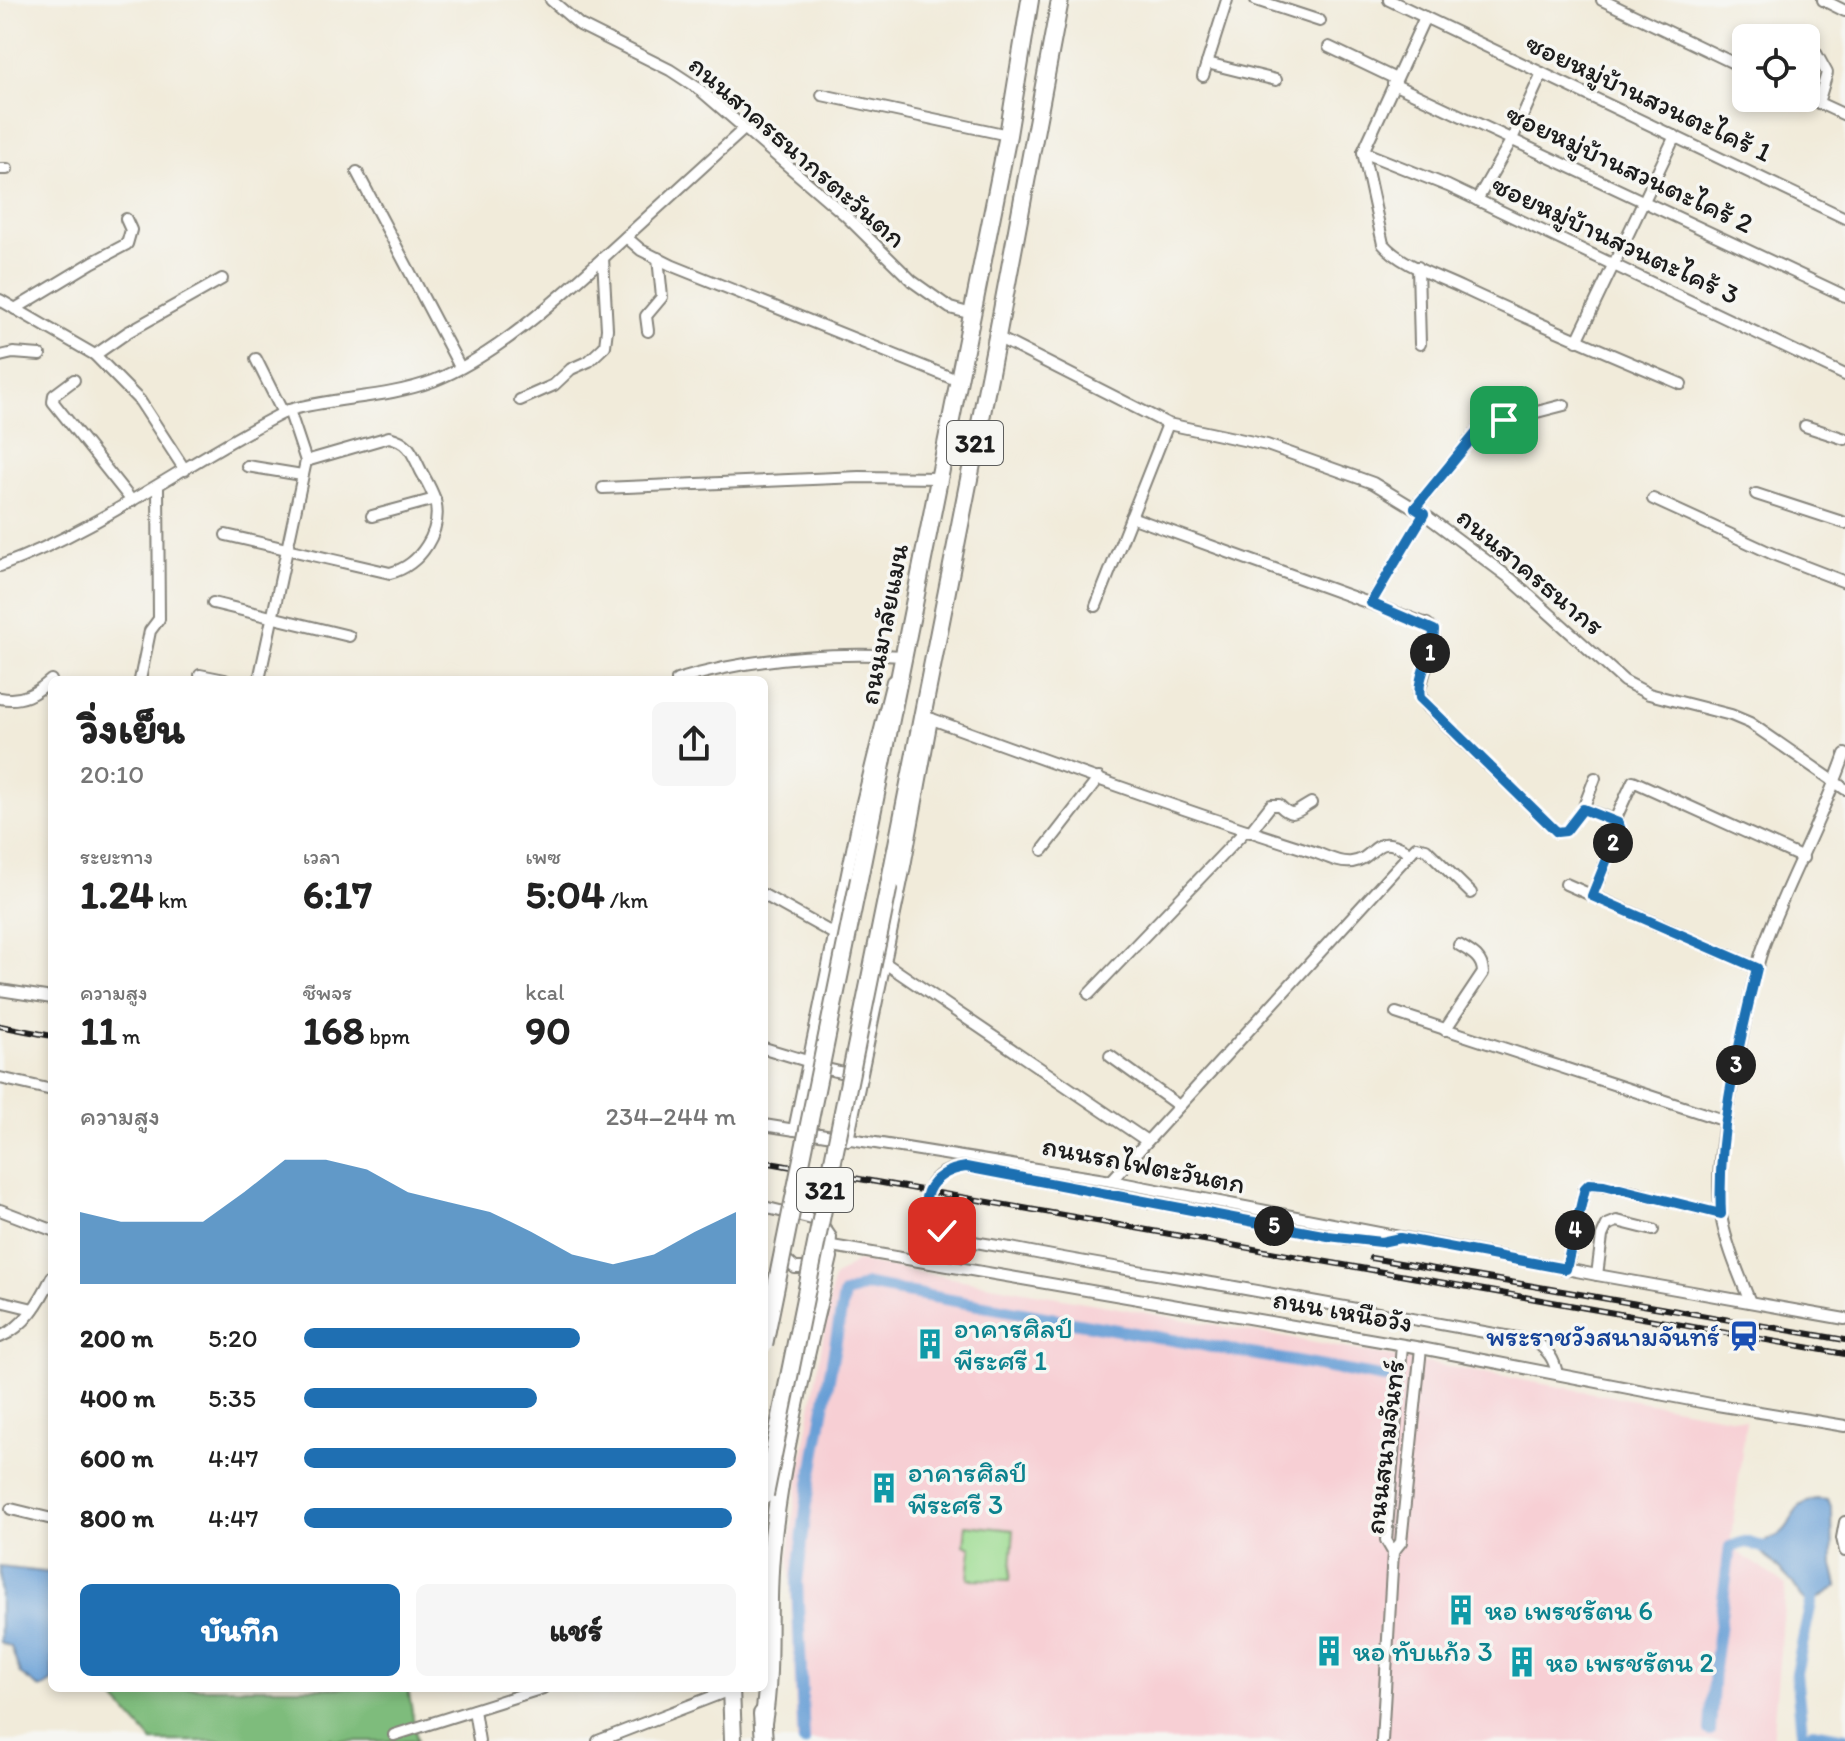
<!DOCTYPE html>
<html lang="th">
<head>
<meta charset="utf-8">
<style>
	body { margin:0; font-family:Itim,"Playpen Sans Thai",sans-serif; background:#f6f6f6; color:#222; height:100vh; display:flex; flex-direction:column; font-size:30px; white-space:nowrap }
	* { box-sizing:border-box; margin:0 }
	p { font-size:26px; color:#767676 }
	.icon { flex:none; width:44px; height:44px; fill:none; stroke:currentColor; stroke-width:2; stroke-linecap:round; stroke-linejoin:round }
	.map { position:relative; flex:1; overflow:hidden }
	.side { position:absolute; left:48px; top:676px; width:720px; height:1016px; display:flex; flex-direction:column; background:#fff; border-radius:12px; box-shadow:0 4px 12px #0003 }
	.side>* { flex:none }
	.buttons { position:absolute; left:1732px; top:24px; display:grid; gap:16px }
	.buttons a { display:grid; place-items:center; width:88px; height:88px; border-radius:12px; background:#fff; box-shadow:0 4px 12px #0003; font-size:40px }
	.pin { position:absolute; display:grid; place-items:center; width:68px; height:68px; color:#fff; margin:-34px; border-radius:16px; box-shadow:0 4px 12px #0006 }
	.km { position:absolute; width:40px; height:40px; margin:-20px; border-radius:50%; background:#222; color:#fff; font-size:22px; line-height:40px; text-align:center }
	.round { display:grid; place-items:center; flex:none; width:84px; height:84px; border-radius:12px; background:#f6f6f6 }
	.overview { display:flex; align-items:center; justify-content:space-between; height:136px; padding:0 32px }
	h1 { font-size:44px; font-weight:700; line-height:60px }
	.stats { display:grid; grid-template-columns:repeat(3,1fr); gap:12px; height:136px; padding:8px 32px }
	.stats div { display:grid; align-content:center }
	.stats b { font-size:40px; font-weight:700 }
	.stats small { font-size:22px; font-weight:400 }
	.stats p { font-size:22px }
	.chart { height:224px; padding:16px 32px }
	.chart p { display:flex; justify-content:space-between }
	.chart svg { width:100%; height:144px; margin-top:8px; fill:#1f6fb2; opacity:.7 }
	.cta { display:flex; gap:16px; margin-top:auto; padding:16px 32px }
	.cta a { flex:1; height:92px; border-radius:12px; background:#1f6fb2; color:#fff; font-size:32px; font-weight:700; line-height:92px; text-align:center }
	.cta a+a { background:#f6f6f6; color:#222 }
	ul { padding:0 32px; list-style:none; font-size:26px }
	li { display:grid; grid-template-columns:128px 96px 1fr; align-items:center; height:60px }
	li i { height:20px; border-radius:10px; background:#1f6fb2 }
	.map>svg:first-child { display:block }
	.built { fill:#f7cfd4 }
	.green { fill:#9edc92; stroke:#5d7c57; stroke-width:2 }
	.forest { fill:#7ebc7c; stroke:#4d6c4c; stroke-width:2 }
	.water { fill:#689fd6; stroke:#425e79; stroke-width:2 }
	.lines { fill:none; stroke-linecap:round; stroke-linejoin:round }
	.canal { stroke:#689fd6; stroke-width:12 }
	.minor-casing { stroke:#86847b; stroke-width:14 }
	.trunk-casing { stroke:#86847b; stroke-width:20 }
	.minor { stroke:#fff; stroke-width:10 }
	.trunk { stroke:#fff; stroke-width:16 }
	.rail-casing { stroke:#1c1c1c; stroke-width:6 }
	.rail { stroke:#f6f6f2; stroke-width:3; stroke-dasharray:9; stroke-linecap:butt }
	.minor-bridge-casing { stroke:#86847b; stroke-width:14; stroke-linecap:butt }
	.trunk-bridge-casing { stroke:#86847b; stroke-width:20; stroke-linecap:butt }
	.minor-bridge { stroke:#fff; stroke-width:10 }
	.trunk-bridge { stroke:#fff; stroke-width:16 }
	.route-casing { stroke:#fff; stroke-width:16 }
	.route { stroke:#1f6fb2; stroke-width:10 }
	.labels { text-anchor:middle; stroke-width:7; stroke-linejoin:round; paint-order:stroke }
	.shield { fill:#f6f6f2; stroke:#5d5d5c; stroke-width:2 }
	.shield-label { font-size:26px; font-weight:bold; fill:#1c1c1c }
	.street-label { font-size:28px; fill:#1c1c1c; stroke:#f6f6f2 }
	.culture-label { font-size:28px; fill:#0d838f; stroke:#f6f6f2; text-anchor:start }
	.transit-label { font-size:28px; fill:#164399; stroke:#f6f6f2; text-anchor:end }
</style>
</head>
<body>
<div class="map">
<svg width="1845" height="1741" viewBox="0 0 1845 1741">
	<rect width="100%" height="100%" fill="#f6f6f2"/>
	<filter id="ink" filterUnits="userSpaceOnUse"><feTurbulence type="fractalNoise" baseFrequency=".0125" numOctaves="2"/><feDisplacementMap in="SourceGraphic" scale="16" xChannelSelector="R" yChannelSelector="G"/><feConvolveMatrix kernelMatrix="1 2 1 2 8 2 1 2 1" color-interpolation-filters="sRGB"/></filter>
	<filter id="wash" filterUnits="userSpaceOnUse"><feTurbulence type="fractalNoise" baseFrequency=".006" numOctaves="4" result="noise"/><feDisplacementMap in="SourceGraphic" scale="32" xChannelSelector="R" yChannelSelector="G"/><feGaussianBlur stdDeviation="1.8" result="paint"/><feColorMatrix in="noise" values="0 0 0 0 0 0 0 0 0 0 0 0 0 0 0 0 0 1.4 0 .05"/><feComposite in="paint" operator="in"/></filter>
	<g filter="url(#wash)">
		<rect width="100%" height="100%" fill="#f1ebda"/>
		<path class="built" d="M856,1261l890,159 -16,127 56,38 -14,156h-975l-8,-187 6,-52 38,-223z"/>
		<path class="green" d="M966,1525l48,5 -4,50 -42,-1 3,-31 -7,-3z"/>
		<path class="forest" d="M108,1688h300l9,53h-84l-2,-3 -6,3h-173l-41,-46z"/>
		<g class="water">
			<path d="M1816,1499l12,1 4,10 1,55 5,21 -27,17 -9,-5 -10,-16 -36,-36c7,-4 17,-7 24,-12 18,-13 6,-27 36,-35z"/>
			<path d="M0,1567l52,6v108l-11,8 -21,-15 -9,-27 -11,-5z"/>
		</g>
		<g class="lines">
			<g class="canal">
				<path d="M1710,1731l4,-63 16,-121 15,-5 27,8"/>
				<path d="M804,1741l-7,-159 10,-81 37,-206 23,-10 518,93"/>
				<path d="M1803,1741l-7,-68 18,-84"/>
				<path d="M1805,1741l8,-9 32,6"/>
			</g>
		</g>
	</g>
	<g filter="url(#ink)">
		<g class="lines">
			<g class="minor-casing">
				<g id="minor">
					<path d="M551,0l29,25 90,45 29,19 146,126 67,66 38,27 22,6"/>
					<path d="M1256,0l64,21"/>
					<path d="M1389,0l456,218"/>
					<path d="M1602,0l144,69"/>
					<path d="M1823,0l22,11"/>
					<path d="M1425,17l-62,135 20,92c18,21 54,32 79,44 72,34 145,65 219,96"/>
					<path d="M1329,47l67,32"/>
					<path d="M1816,53l11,20 -9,30"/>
					<path d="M1207,63l69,17"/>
					<path d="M1203,76l24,-76"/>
					<path d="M1393,84l452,212"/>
					<path d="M822,95l186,40"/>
					<path d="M1806,97l39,18"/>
					<path d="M1363,152l85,34 397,189"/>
					<path d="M0,169h7"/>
					<path d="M357,172l103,195"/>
					<path d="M1477,200l35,-61 30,-66"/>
					<path d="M626,237l15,13 32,16 286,115"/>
					<path d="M1418,267l2,77"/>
					<path d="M0,300l95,55 45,46 45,69"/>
					<path d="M15,309l78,-47 34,-18 4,-14 -5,-11"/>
					<path d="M648,331l-2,-15 16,-19 -4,-39"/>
					<path d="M997,337l171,87 99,21 106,38 51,31 87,65 113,102 25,13 82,21 19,8 95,66"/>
					<path d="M1577,341l98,-205"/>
					<path d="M95,355l33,-23 94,-53"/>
					<path d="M0,356l13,-3 27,2"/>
					<path d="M256,359l27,54"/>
					<path d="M74,380l-20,15 -1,7 79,99"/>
					<path d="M520,400l34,-15 17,-16 18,-8 16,-15 2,-17 -4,-71"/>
					<path d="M1805,426l40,13"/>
					<path d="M247,466l55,9"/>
					<path d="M603,488l256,-11 81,1"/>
					<path d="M1756,494l89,29"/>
					<path d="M1653,499l122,56 70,27"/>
					<path d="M1415,508l67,-82 82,-21"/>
					<path d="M372,516l63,-17"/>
					<path d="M1131,517l296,107 7,6v8l-15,54 7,13 131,127 9,-1 17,-22 32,11"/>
					<path d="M226,535l164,38c30,-7 53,-42 45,-73 -3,-10 -9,-20 -14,-29 -9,-18 -11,-29 -32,-34l-83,24"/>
					<path d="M0,566c104,-38 191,-108 289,-156 47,-13 98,-12 144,-29 60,-23 124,-81 172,-125 46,-42 93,-85 139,-127"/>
					<path d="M213,603l136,33"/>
					<path d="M1371,603l53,-89"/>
					<path d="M1096,606l72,-182"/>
					<path d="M200,675l25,5"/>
					<path d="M140,680l10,-49 9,-12 -1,-133"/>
					<path d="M259,680l47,-219 -17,-51"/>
					<path d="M677,680c72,-22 152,-28 227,-24"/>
					<path d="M0,698c22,4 35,-4 51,-18"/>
					<path d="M921,715c131,48 263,96 396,138 10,4 24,11 35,9 25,-4 22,-30 53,-12"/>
					<path d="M1583,809l12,-31"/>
					<path d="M1250,832l21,-27h8c14,14 16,7 32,-2"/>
					<path d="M1043,850l56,-72"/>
					<path d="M1566,884l191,84"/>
					<path d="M764,895l70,39"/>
					<path d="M1592,896l28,-69 -5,-7 18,-39 170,77"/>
					<path d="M885,963l262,178"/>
					<path d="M0,990l52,8"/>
					<path d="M1089,994l157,-164"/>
					<path d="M1396,1013l330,108"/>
					<path d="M1445,1030l38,-57c0,-15 -12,-21 -24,-28"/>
					<path d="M764,1048l43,13"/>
					<path d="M1110,1056l69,50"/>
					<path d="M818,1067l26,6 7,6"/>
					<path d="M0,1078l52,12"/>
					<path d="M764,1125l347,56 486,94 248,44"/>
					<path d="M794,1130l67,-324 31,-125"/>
					<path d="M848,1140l57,-274 27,-147"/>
					<path d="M1111,1181l305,-334 10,2 45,44"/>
					<path d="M764,1207l56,14 11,16 -1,15"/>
					<path d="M0,1210l52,20"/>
					<path d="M1244,1220l113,20 35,-1"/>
					<path d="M832,1246l589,102 290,56 134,22"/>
					<path d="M780,1254l15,14h19"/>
					<path d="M1566,1269l19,-81 4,-4 15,1 117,29"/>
					<path d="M1597,1275l5,-39 5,-11 10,-4 36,9"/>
					<path d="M1229,1286l306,55c13,10 19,17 22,33"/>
					<path d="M0,1301l33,8"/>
					<path d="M1750,1302c-11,-28 -24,-57 -29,-87 -8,-53 10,-123 20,-175 7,-32 12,-65 23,-95 24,-65 58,-125 81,-191"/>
					<path d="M0,1337c26,-11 40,-36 52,-60"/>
					<path d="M1402,1345l-16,195 7,12 8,-10 20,-194"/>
					<path d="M11,1509l41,10"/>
					<path d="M1845,1522l-3,16 3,13"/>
					<path d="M474,1710l5,31"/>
					<path d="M394,1735l149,-47"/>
					<path d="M598,1741l124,-48"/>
					<path d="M1382,1741l11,-189"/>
				</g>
			</g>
			<g class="trunk-casing">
				<g id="trunk">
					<path d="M859,879l149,-744 22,-135"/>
					<path d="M889,885l108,-548 63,-337"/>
					<path d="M731,1688l2,53"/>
					<path d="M762,1714l2,27"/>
					<path d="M763,1723c10,-59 2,-118 9,-177 10,-98 35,-194 57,-289"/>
				</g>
			</g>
			<use href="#minor" class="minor"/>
			<use href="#trunk" class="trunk"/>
			<g class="rail-casing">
				<g id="rail">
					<path d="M0,1026l52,10"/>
					<path d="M764,1162l1081,192"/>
					<path d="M1371,1258l474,82"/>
				</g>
			</g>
			<use href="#rail" class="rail"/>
			<g class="minor-bridge-casing">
				<path id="minor-bridge" d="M1229,1286c-72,-12 -145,-23 -218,-38 -22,-4 -51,-6 -71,-18 -15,-10 -18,-28 -10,-43 7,-14 22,-19 36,-20l278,53"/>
			</g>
			<g class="trunk-bridge-casing">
				<g id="trunk-bridge">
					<path d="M764,1345l95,-466"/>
					<path d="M765,1495l124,-610"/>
				</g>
			</g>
			<use href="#minor-bridge" class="minor-bridge"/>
			<use href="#trunk-bridge" class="trunk-bridge"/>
		</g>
	</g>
	<g class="lines" filter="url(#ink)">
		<g class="route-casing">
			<path id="route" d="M942,1231c-33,-25 -12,-60 24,-64l362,69 53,6 19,-4 166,31 19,-81 4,-4 15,1 117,29c-4,-83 17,-165 36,-246l-165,-72 28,-69 -2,-4 -35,-14 -17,22 -9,1 -137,-134c-4,-23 14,-45 14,-68l-63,-27 53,-89 -9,-6 67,-82 22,-6"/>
		</g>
		<use href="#route" class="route"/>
	</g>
	<defs>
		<g id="station-bare" transform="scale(2.4)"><path d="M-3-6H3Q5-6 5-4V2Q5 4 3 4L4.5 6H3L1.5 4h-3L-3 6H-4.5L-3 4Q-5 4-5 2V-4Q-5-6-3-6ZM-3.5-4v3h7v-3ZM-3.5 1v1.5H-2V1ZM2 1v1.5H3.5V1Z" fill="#1a4fb4" stroke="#f6f6f2" stroke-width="2.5" paint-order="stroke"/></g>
		<g id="building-bare" transform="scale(2.4)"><path d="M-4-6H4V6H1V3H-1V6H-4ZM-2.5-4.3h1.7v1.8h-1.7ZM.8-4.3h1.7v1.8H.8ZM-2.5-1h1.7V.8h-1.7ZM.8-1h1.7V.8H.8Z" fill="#0f9aa8" stroke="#f6f6f2" stroke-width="2.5" paint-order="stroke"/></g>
	</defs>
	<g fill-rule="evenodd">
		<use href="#station-bare" x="1744" y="1336"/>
		<use href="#building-bare" x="930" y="1344"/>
		<use href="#building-bare" x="884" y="1488"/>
		<use href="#building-bare" x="1461" y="1610"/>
		<use href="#building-bare" x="1329" y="1651"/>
		<use href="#building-bare" x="1522" y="1662"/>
	</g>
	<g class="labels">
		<g class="shield">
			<rect x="947" y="421" width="56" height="44" rx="6"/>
			<rect x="797" y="1168" width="56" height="44" rx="6"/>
		</g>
		<g class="shield-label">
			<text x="975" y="452">321</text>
			<text x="825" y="1199">321</text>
		</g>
		<g class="street-label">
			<text transform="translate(1649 97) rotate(25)" y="10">ซอยหมู่บ้านสวนตะไคร้ 1</text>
			<text transform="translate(798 151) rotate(41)" y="10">ถนนสาครธนากรตะวันตก</text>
			<text transform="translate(1630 168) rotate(25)" y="10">ซอยหมู่บ้านสวนตะไคร้ 2</text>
			<text transform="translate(1616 239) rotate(25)" y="10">ซอยหมู่บ้านสวนตะไคร้ 3</text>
			<text transform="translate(1531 571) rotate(40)" y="10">ถนนสาครธนากร</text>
			<text transform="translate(883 624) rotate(-79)" y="10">ถนนมาลัยแมน</text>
			<text transform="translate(1144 1164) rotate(11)" y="10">ถนนรถไฟตะวันตก</text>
			<text transform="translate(1343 1310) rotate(10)" y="10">ถนน เหนือวัง</text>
			<text transform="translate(1384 1447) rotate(-83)" y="10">ถนนสนามจันทร์</text>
		</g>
		<g class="culture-label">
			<text x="954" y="1338">อาคารศิลป์<tspan x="954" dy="32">พีระศรี 1</tspan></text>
			<text x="908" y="1482">อาคารศิลป์<tspan x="908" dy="32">พีระศรี 3</tspan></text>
			<text x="1485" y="1620">หอ เพรชรัตน 6</text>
			<text x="1353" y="1661">หอ ทับแก้ว 3</text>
			<text x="1546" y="1672">หอ เพรชรัตน 2</text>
		</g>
		<g class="transit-label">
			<text x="1720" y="1346">พระราชวังสนามจันทร์</text>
		</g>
	</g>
</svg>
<div class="buttons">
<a><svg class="icon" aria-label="locate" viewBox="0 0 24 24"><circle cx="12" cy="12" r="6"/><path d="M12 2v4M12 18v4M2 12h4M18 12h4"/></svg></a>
</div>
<div class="pin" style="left:1504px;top:420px;background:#1e9e55"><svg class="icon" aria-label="arrive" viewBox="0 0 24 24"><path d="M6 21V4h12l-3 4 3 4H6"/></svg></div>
<div class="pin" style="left:942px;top:1231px;background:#d93025"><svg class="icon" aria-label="check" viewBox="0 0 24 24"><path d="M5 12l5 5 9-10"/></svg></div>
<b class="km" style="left:1430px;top:653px">1</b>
<b class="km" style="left:1613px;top:843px">2</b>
<b class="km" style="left:1736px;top:1065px">3</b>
<b class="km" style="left:1575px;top:1230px">4</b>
<b class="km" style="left:1274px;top:1226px">5</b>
<section class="side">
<div class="overview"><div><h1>วิ่งเย็น</h1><p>20:10</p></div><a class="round"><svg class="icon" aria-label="share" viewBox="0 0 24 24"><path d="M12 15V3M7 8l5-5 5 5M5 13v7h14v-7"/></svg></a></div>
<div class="stats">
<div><p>ระยะทาง</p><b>1.24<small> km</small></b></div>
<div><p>เวลา</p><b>6:17</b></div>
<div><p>เพซ</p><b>5:04<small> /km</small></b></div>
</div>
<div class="stats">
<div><p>ความสูง</p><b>11<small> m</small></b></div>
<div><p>ชีพจร</p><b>168<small> bpm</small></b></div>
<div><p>kcal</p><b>90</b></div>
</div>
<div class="chart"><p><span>ความสูง</span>234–244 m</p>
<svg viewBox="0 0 160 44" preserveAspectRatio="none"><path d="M0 44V22L10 25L20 25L30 25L40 16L50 6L60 6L70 9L80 16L90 19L100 22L110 28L120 35L130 38L140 35L150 28L160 22V44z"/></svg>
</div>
<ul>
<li><b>200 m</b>5:20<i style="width:64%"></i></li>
<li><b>400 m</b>5:35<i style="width:54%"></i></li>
<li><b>600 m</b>4:47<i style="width:100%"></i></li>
<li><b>800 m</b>4:47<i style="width:99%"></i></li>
</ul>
<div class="cta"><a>บันทึก</a><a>แชร์</a></div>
</section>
</div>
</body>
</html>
